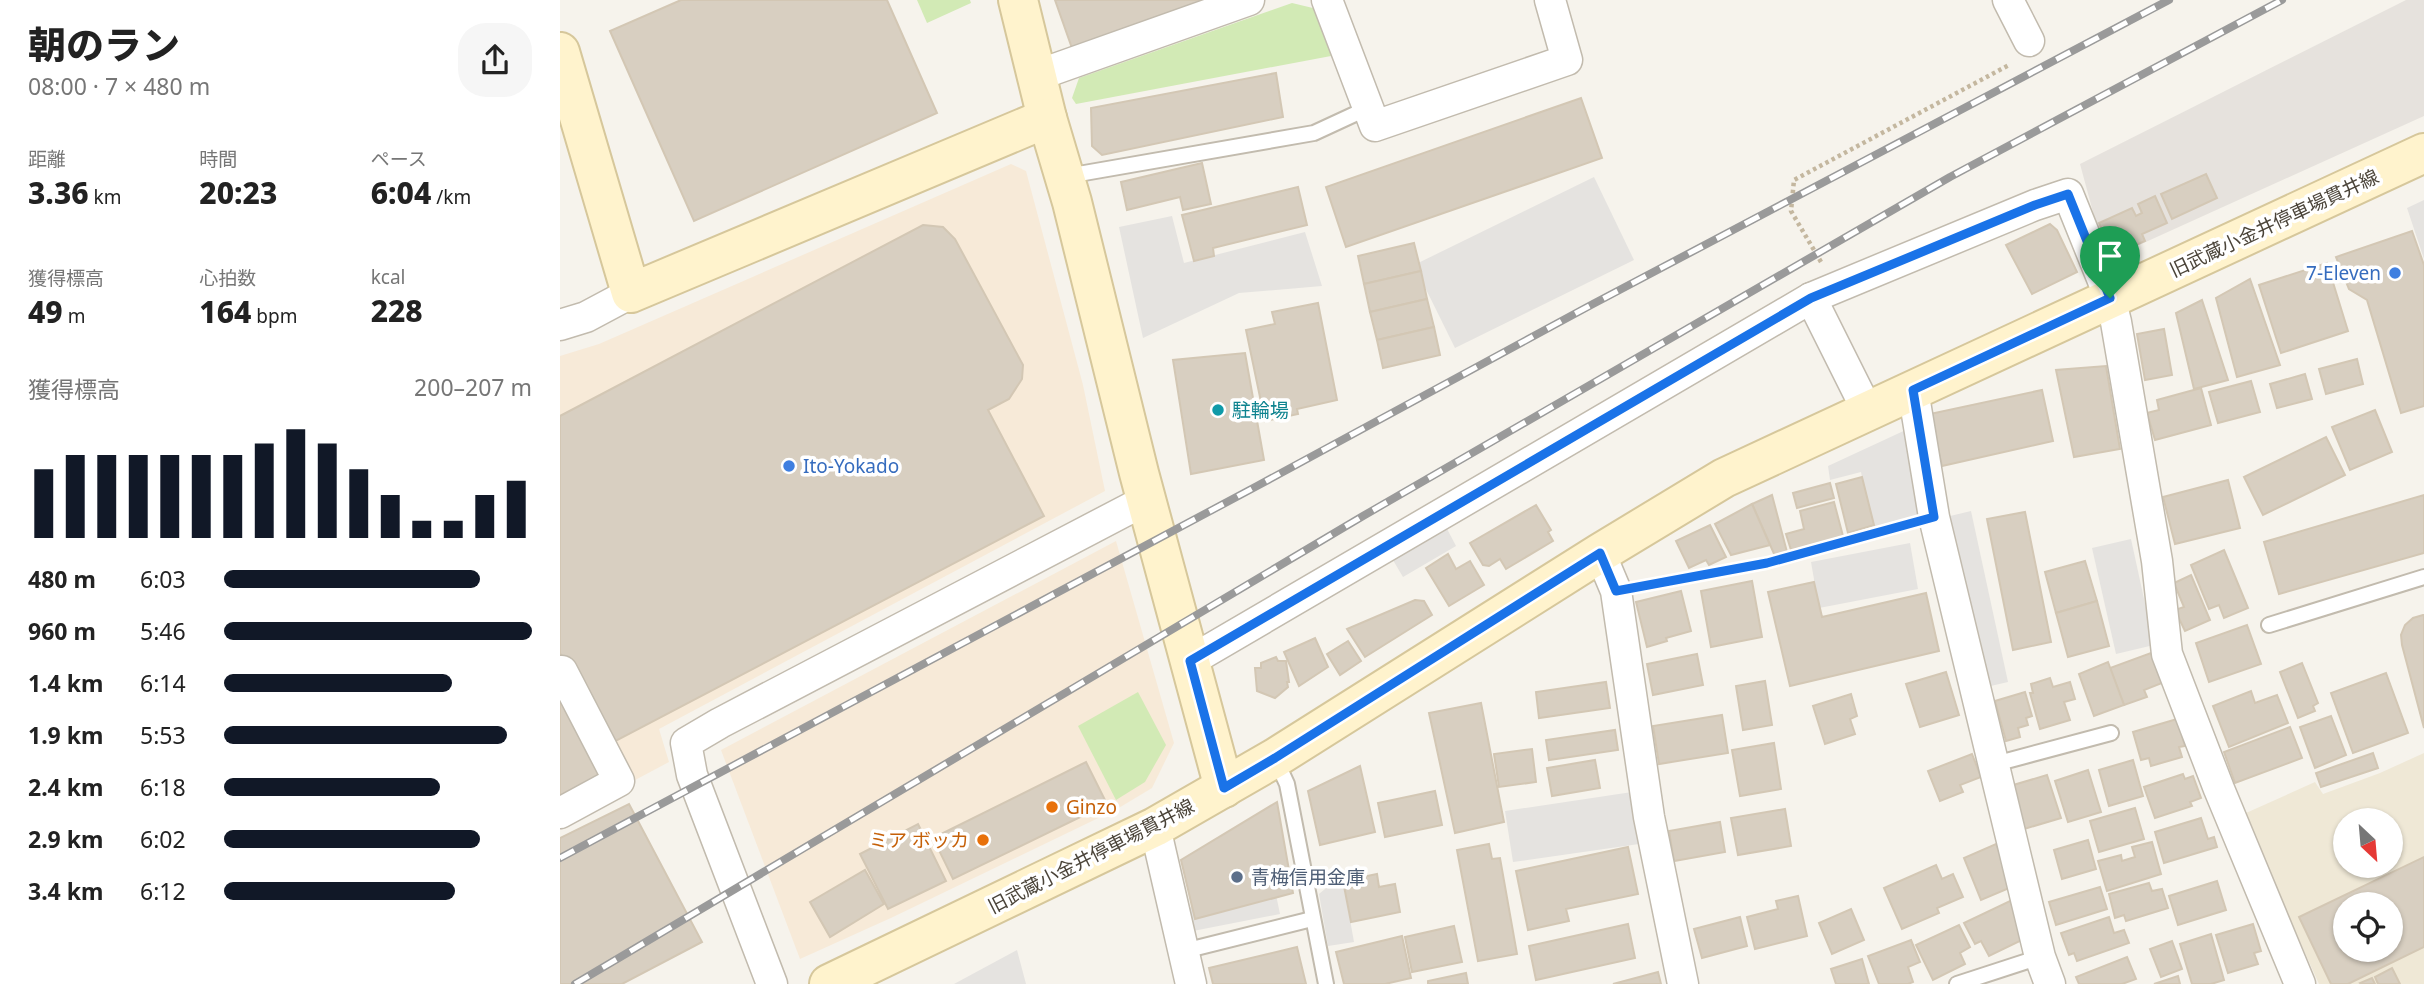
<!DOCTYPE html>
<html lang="ja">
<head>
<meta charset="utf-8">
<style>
	body { margin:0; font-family:"Noto Sans","Noto Sans JP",sans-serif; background:#f6f6f6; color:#222; height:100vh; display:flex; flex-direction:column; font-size:26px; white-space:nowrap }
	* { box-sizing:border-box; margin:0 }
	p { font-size:23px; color:#767676 }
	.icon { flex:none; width:38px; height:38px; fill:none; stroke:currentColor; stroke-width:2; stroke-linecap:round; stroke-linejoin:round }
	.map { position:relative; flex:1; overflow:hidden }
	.drawer { display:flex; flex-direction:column; background:#fff; width:560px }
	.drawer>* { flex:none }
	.needle { width:46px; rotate:154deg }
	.buttons { position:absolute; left:1773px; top:808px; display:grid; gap:14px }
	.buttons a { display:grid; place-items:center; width:70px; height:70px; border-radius:50%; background:#fff; box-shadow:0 2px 5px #0004; font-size:35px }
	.pin { position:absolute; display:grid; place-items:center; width:60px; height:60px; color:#fff; margin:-72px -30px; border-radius:50% 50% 50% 0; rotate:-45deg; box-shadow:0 0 7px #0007 }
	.pin .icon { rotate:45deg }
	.round { display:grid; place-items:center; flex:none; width:74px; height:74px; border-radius:28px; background:#f6f6f6 }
	.headline { display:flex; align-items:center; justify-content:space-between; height:119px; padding:0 28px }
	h1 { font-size:38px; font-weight:800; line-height:52px }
	.stats { display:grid; grid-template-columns:repeat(3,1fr); gap:10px; height:119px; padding:7px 28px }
	.stats div { display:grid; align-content:center }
	.stats b { font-size:30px; font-weight:800 }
	.stats small { font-size:19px; font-weight:400 }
	.stats p { font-size:19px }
	.chart { height:196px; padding:14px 28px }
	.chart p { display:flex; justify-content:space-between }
	.chart svg { width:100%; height:126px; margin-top:7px; stroke:#111827; stroke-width:6 }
	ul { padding:0 28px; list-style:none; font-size:23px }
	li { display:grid; grid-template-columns:112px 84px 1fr; align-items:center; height:52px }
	li i { height:18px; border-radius:9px; background:#111827 }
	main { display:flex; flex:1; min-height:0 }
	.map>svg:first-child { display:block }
	.commercial { fill:#f7ead8 }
	.industrial { fill:#e6e2dd }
	.education { fill:#efe8d6; fill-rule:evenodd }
	.green { fill:#d2eab5 }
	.parking { fill:#e5e3e0 }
	.building { fill:#d8cfc1; stroke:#d3c7b4; stroke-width:2; fill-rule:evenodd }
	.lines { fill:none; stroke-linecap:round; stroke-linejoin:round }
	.lane-casing { stroke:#c2bbae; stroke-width:18 }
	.street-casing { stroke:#c2bbae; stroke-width:33 }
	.secondary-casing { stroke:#d6c79b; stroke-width:42 }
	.path { stroke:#c4b79f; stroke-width:4.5; stroke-dasharray:3.5 3.5; stroke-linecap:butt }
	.lane { stroke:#fff; stroke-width:14 }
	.street { stroke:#fff; stroke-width:30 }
	.secondary { stroke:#fff3cd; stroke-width:38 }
	.rail-casing { stroke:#9a9a9a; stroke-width:8 }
	.rail { stroke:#fff; stroke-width:5; stroke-dasharray:16; stroke-linecap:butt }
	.route-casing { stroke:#fff; stroke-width:14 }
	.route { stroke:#1a73e8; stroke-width:9 }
	.shop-dot { fill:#3f7fe0; stroke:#fff; stroke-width:2.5 }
	.culture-dot { fill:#0f9aa8; stroke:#fff; stroke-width:2.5 }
	.food-dot { fill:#e8710a; stroke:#fff; stroke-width:2.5 }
	.service-dot { fill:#5c6f8a; stroke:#fff; stroke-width:2.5 }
	.labels { text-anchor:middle; stroke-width:7; stroke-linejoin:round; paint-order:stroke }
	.street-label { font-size:19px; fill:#4b4439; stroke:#fff }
	.shop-label { font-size:19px; fill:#366cbe; stroke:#fff; text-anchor:end }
	.culture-label { font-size:19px; fill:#0d838f; stroke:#fff; text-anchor:start }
	.food-label { font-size:19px; fill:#c56008; stroke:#fff; text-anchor:start }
	.service-label { font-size:19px; fill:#4e5e75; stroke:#fff; text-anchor:start }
</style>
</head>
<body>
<main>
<section class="drawer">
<div class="headline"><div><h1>朝のラン</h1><p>08:00 · 7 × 480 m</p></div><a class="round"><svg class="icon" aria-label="share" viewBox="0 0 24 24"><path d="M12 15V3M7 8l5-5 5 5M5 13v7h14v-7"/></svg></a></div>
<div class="stats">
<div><p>距離</p><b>3.36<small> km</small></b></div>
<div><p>時間</p><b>20:23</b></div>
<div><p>ペース</p><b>6:04<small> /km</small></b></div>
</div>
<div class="stats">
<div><p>獲得標高</p><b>49<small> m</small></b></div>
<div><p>心拍数</p><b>164<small> bpm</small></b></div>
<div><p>kcal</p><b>228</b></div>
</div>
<div class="chart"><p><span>獲得標高</span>200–207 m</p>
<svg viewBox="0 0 160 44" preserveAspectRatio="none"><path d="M5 44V20M15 44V15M25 44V15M35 44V15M45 44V15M55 44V15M65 44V15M75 44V11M85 44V6M95 44V11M105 44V20M115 44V29M125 44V38M135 44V38M145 44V29M155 44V24"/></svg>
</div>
<ul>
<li><b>480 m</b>6:03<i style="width:83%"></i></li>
<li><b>960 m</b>5:46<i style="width:100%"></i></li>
<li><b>1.4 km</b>6:14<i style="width:74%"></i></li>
<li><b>1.9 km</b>5:53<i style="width:92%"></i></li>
<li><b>2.4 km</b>6:18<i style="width:70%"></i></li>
<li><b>2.9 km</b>6:02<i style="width:83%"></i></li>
<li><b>3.4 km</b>6:12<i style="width:75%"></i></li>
</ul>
</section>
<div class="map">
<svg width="1864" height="984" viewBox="0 0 1864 984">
	<rect width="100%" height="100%" fill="#f6f3ec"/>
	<g class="commercial">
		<path d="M451,164l15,7 57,214 22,106 -446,238 10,33 -109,58v-464l39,-12z"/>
		<path d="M556,541l58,202 -22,45 -35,21 -224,108 -93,42 -79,-209z"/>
	</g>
	<path class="industrial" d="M1846,0h18v116l-318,144 -26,-96z"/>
	<path class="education" d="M1864,753v231h-105l-38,-84 -35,-87 69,-31 8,12 57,-21zM1785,821h45v45h-45zM1785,905h45v45h-45z"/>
	<g class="green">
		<path d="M357,0h53l1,3 -44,20z"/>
		<path d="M732,3l25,6 14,47 -255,48 -4,-6 7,-20z"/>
		<path d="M578,692l28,53 -21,37 -29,18 -38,-74z"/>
	</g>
	<g class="parking">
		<path d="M1034,177l40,83 -179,88 -41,-83z"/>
		<path d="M1864,200v59l-17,-51z"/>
		<path d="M612,216l12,47 121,-31 17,54 -83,7 -96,45 -24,-111z"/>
		<path d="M1350,428l13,86 -51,17 -11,-59 -31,8 -2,-14z"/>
		<path d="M1411,511l37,171 -26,6 -36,-171z"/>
		<path d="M885,525l11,21 -53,31 -13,-22z"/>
		<path d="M1571,539l23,106 -38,9 -24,-106z"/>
		<path d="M1350,543l8,46 -99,19 -8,-46z"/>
		<path d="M1072,792l7,52 -126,18 -8,-51z"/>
		<path d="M782,875l12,67 -26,4 -9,-52z"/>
		<path d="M715,890l5,24 -87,17 -5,-23z"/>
		<path d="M457,950l9,34h-72z"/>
	</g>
	<g class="building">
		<path d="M121,0h206l50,113 -243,108 -84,-190z"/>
		<path d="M495,0h162l-144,51z"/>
		<path d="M716,73l7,44 -181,38 -10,-9 -1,-38z"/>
		<path d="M1021,98l21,60 -256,89 -20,-60z"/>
		<path d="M642,163l9,41 -28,6 -3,-13 -53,13 -6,-28z"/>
		<path d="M1646,174l11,24 -45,21 -11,-25z"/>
		<path d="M738,187l9,38 -94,23 1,8 -20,5 -12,-46z"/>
		<path d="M1595,196l12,27 -25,11 3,7 -32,14 -14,-32 33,-15 4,8 6,-3 -4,-9z"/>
		<path d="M1490,224l7,6 20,42 -45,22 -26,-49z"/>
		<path d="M363,225l20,2 12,12 68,126 -1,14 -13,20 -21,11 56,106 -436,229 -48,-92v-237z"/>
		<path d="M1852,231l12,34v141l-23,7 -34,-113 -18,-11 -13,-32z"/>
		<path d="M854,243l7,28 -57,13 -6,-28z"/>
		<path d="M1767,263l21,68 -67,22 -22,-68z"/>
		<path d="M861,271l6,28 -57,13 -6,-28z"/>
		<path d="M1690,279l30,86 -43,12 -21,-79z"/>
		<path d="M867,299l7,28 -57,13 -7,-28z"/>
		<path d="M1642,300l26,80 -34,9 -18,-76z"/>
		<path d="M758,303l19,97 -40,9 1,5 -33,7 -19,-91 29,-6 -3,-12z"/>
		<path d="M874,327l6,28 -57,13 -6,-28z"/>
		<path d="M1604,329l8,46 -27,5 -8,-46z"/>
		<path d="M685,353l19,107 -73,14 -18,-114z"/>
		<path d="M1797,359l6,25 -37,10 -7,-25z"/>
		<path d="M1546,366l14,83 -46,8 -18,-87z"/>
		<path d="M1745,374l7,25 -35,9 -7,-24z"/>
		<path d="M1691,381l9,31 -42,11 -9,-31z"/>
		<path d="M1641,388l10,37 -56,15 -8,-27 12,-3 -2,-10z"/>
		<path d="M1482,390l11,51 -111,25 -12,-52z"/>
		<path d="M1815,410l17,42 -42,18 -18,-43z"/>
		<path d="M1766,437l19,38 -82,40 -19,-38z"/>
		<path d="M1302,477l12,48 -26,8 -12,-49z"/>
		<path d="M1668,480l12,48 -65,16 -12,-47z"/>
		<path d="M1270,483l4,15 -37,10 -4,-15z"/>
		<path d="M1212,495l15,57 -12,4 -23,-52z"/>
		<path d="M1864,495v58l-145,41 -15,-52z"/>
		<path d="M1274,502l9,34 -52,14 -5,-16 18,-5 -4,-18z"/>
		<path d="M1192,504l18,41 -39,10 -16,-31z"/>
		<path d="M976,505l15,25 -3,2 5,9 -47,28 -6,-10 -11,7 -6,-1 -13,-22z"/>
		<path d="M1465,512l26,130 -38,8 -26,-131z"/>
		<path d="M1150,525l16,32 -17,8 -3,-5 -17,8 -13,-27z"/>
		<path d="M1664,550l24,58 -24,10 -5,-13 -10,4 -18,-44z"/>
		<path d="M888,554l8,15 14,-8 14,24 -35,21 -23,-38z"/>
		<path d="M1525,561l12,40 -41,12 -11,-41z"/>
		<path d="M1631,575l19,45 -25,11 -10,-21 9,-3 -10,-24z"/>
		<path d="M1192,581l10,56 -51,10 -10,-56z"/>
		<path d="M1254,582l8,35 104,-24 13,58 -149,35 -22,-94z"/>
		<path d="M1121,591l10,40 -25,7 1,3 -20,6 -11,-45z"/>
		<path d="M855,600l9,1 8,14 -67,42 -18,-28z"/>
		<path d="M1537,601l12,45 -41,11 -12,-44z"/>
		<path d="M1863,615h1v113l-22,-83 -1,-10 4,-10 8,-7z"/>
		<path d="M1687,625l14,39 -52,18 -13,-39z"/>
		<path d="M755,638l13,29 -29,19 -15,-34z"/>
		<path d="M788,641l13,20 -21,14 -13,-21z"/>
		<path d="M1591,653l11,30 -18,7 3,7 -23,8 -14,-37z"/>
		<path d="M1137,654l6,31 -50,10 -6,-31z"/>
		<path d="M716,657l2,4h8l3,21h-2l1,5 -13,11 -18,-7 -2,-23h6v-5z"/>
		<path d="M1548,662l16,43 -30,11 -15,-42z"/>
		<path d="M1742,663l16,40 -5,3 2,5 -17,7 -18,-46z"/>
		<path d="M1386,672l13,43 -39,12 -14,-43z"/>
		<path d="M1826,673l22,60 -55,20 -22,-60z"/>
		<path d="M1490,678l3,9 17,-5 5,17 -11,3 6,18 -30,9 -10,-36h3l-2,-9z"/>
		<path d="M1205,681l7,44 -29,5 -7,-44z"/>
		<path d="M1046,682l4,26 -71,10 -3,-26z"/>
		<path d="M0,688l52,95 -52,28z"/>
		<path d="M1691,691l4,12 22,-8 11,28 -59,24 -16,-41z"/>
		<path d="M1465,692l7,24 -6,2 2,7 -10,3 2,9 -14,4 -11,-40z"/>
		<path d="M1291,694l6,22 -7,3 5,15 -30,10 -12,-38z"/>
		<path d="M921,703l23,119 -49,11 -26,-120z"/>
		<path d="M1162,715l6,38 -69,11 -6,-38z"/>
		<path d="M1771,716l15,39 -31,13 -15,-41z"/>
		<path d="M1617,719l8,27 -6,1 3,10 -31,9 -2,-8 -8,2 -8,-28z"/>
		<path d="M1730,727l12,31 -67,25 -11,-31z"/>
		<path d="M1055,730l3,20 -69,10 -3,-20z"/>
		<path d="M1214,743l7,46 -41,7 -8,-46z"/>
		<path d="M972,749l4,33 -37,5 -5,-33z"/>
		<path d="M1813,753l5,15 -57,19 -5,-14z"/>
		<path d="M1412,754l9,23 -21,8 3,7 -23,9 -12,-30z"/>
		<path d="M1035,760l5,28 -48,8 -5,-28z"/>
		<path d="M1573,760l10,36 -34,10 -10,-36z"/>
		<path d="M526,762l21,42 -154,75 -20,-41z"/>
		<path d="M800,766l15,66 -55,13 -12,-54z"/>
		<path d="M1528,770l13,42 -33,10 -13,-41z"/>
		<path d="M1623,774l2,5 8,-3 8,22 -11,4 2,4 -37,12 -11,-31z"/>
		<path d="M1487,775l14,43 -37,11 -14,-43z"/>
		<path d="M875,791l7,34 -57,12 -7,-34z"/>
		<path d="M717,802l16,91 -98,26 -14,-59z"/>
		<path d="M69,804l73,138 -80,42h-62v-146z"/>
		<path d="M1575,808l9,31 -45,13 -9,-31z"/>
		<path d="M1225,809l6,37 -53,9 -7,-37z"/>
		<path d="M1641,818l7,21 6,-2 3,10 -53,16 -9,-31z"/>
		<path d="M1160,822l5,30 -51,9 -5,-30z"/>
		<path d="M358,824l28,57 -58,28 -28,-55z"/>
		<path d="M1528,840l8,29 -34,10 -8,-29z"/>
		<path d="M1592,842l9,32 -54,17 -9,-30 23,-6 1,6 13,-4 -3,-10z"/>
		<path d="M929,844l3,15 8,-1 17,96 -39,7 -21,-111z"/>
		<path d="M1436,844l18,42 -33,14 -17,-42z"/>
		<path d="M1068,847l10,47 -72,15 3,12 -41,9 -12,-59z"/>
		<path d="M1864,857v90l-76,37h-17l-32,-67zM1785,905h45v45h-45z"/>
		<path d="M1376,865l6,14 11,-5 10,23 -26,11 2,5 -37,16 -18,-41z"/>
		<path d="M305,870l19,34 -54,33 -20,-35z"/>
		<path d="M817,874l2,13 16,-3 5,28 -49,10 -8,-41z"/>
		<path d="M1657,881l9,29 -48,15 -9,-29z"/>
		<path d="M1589,883l3,8 10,-2 6,19 -42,13 -2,-6 -9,3 -6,-24z"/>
		<path d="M1540,887l7,22 -51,16 -7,-23z"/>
		<path d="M1238,896l9,40 -52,13 -8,-32 31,-8 -2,-8z"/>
		<path d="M1450,901l18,36 -39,19 -8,-15 -6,3 -11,-21z"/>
		<path d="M1291,909l13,31 -32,14 -13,-31z"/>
		<path d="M1180,917l7,29 -45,12 -8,-29z"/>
		<path d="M1549,917l5,16 10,-3 5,13 -52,18 -3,-8 -5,2 -8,-22z"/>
		<path d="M1068,924l7,34 -99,22 -7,-34z"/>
		<path d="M1693,924l8,27 -7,2 4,11 -30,9 -12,-38z"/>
		<path d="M1399,925l11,22 -10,6 5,11 -32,16 -17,-35z"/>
		<path d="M894,926l8,36 -50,10 -7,-35z"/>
		<path d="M1651,934l13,46 -13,4h-19l-12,-40z"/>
		<path d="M842,936l9,42 -26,6h-41l-8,-32z"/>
		<path d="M1351,940l9,22 -12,5 5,15 -5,2h-29l-11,-28z"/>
		<path d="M1612,941l10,28 -21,8 -11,-28z"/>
		<path d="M737,947l9,37h-93l-4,-16z"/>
		<path d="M1567,957l9,22 -14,5h-43l-3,-7z"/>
		<path d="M1302,959l7,25h-33l-5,-15z"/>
		<path d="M1832,968l8,16h-22l-3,-7z"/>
		<path d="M1098,972l3,12h-48z"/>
		<path d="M906,973l2,11h-40v-3z"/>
		<path d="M1618,976l2,8h-26z"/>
		<path d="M1812,978l3,6h-14l-1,-1z"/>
	</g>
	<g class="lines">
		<g class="lane-casing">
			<g id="lane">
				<path d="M507,176l247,-43 54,-25"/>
				<path d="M1709,625l155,-48"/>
				<path d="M716,760l11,24 39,200"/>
				<path d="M1435,764l116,-31"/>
				<path d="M624,951l128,-32"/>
				<path d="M1397,984l83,-27"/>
			</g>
		</g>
		<g class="street-casing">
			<g id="street">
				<path d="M767,0l48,126 192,-66 -17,-60"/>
				<path d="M1448,0l21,41"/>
				<path d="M478,75l211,-75"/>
				<path d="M1251,298l57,114"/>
				<path d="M0,325l26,-8 45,-24"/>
				<path d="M1353,390l21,127 106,440 10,27"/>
				<path d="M1040,553l16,38 33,226 34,167"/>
				<path d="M630,661l621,-363 224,-93 33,-11 42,104 6,24 41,239 10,93 52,135 81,195"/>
				<path d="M0,813l59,-32 -57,-110"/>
				<path d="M595,827l36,157"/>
				<path d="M212,984l-80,-209 -6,-32 34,-20 426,-223"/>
			</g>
		</g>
		<g class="secondary-casing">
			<g id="secondary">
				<path d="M458,0l29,118 25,84 67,271 85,315"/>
				<path d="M0,52l71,241 416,-175"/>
				<path d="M269,984l326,-157 120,-69 325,-205 124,-75 700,-325"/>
			</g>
		</g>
		<g class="path">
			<path d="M1261,262l-30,-51 3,-31 215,-115"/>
			<path d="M1084,586l123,-23 138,-38"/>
		</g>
		<use href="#lane" class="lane"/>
		<use href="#street" class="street"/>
		<use href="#secondary" class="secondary"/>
		<g class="rail-casing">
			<g id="rail">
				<path d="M0,858l697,-372 334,-181 578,-305"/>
				<path d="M15,984l788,-468 587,-339 332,-177"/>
			</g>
		</g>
		<use href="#rail" class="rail"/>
	</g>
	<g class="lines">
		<g class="route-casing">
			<path id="route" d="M1508,194l42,104 -197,92 21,127 -167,46 -151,28 -16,-38 -325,205 -51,30 -34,-127 621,-363 224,-93z"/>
		</g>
		<use href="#route" class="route"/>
	</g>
	<g class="shop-dot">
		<circle cx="1835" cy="273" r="7"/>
		<circle cx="229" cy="466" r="7"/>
	</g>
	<circle class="culture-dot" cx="658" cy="410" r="7"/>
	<g class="food-dot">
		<circle cx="492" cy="807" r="7"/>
		<circle cx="423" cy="840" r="7"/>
	</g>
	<circle class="service-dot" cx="677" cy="877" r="7"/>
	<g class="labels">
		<g class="street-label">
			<text transform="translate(1714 223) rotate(-25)" y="7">旧武蔵小金井停車場貫井線</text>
			<text transform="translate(531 856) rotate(-27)" y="7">旧武蔵小金井停車場貫井線</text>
		</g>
		<g class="shop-label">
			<text x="1821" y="280">7-Eleven</text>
			<text x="243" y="473" text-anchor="start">Ito-Yokado</text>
		</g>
		<g class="culture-label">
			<text x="672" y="417">駐輪場</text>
		</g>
		<g class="food-label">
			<text x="506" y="814">Ginzo</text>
			<text x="409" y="847" text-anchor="end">ミア ボッカ</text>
		</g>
		<g class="service-label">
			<text x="691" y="884">青梅信用金庫</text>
		</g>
	</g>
</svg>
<div class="buttons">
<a><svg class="needle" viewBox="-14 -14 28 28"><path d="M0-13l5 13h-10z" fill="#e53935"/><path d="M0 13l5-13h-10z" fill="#767676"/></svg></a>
<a><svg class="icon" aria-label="locate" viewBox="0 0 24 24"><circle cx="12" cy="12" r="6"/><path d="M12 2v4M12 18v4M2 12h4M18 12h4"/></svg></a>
</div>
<div class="pin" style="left:1550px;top:298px;background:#1e9e55"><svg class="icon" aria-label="arrive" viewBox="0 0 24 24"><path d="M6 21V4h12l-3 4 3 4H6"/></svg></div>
</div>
</main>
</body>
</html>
